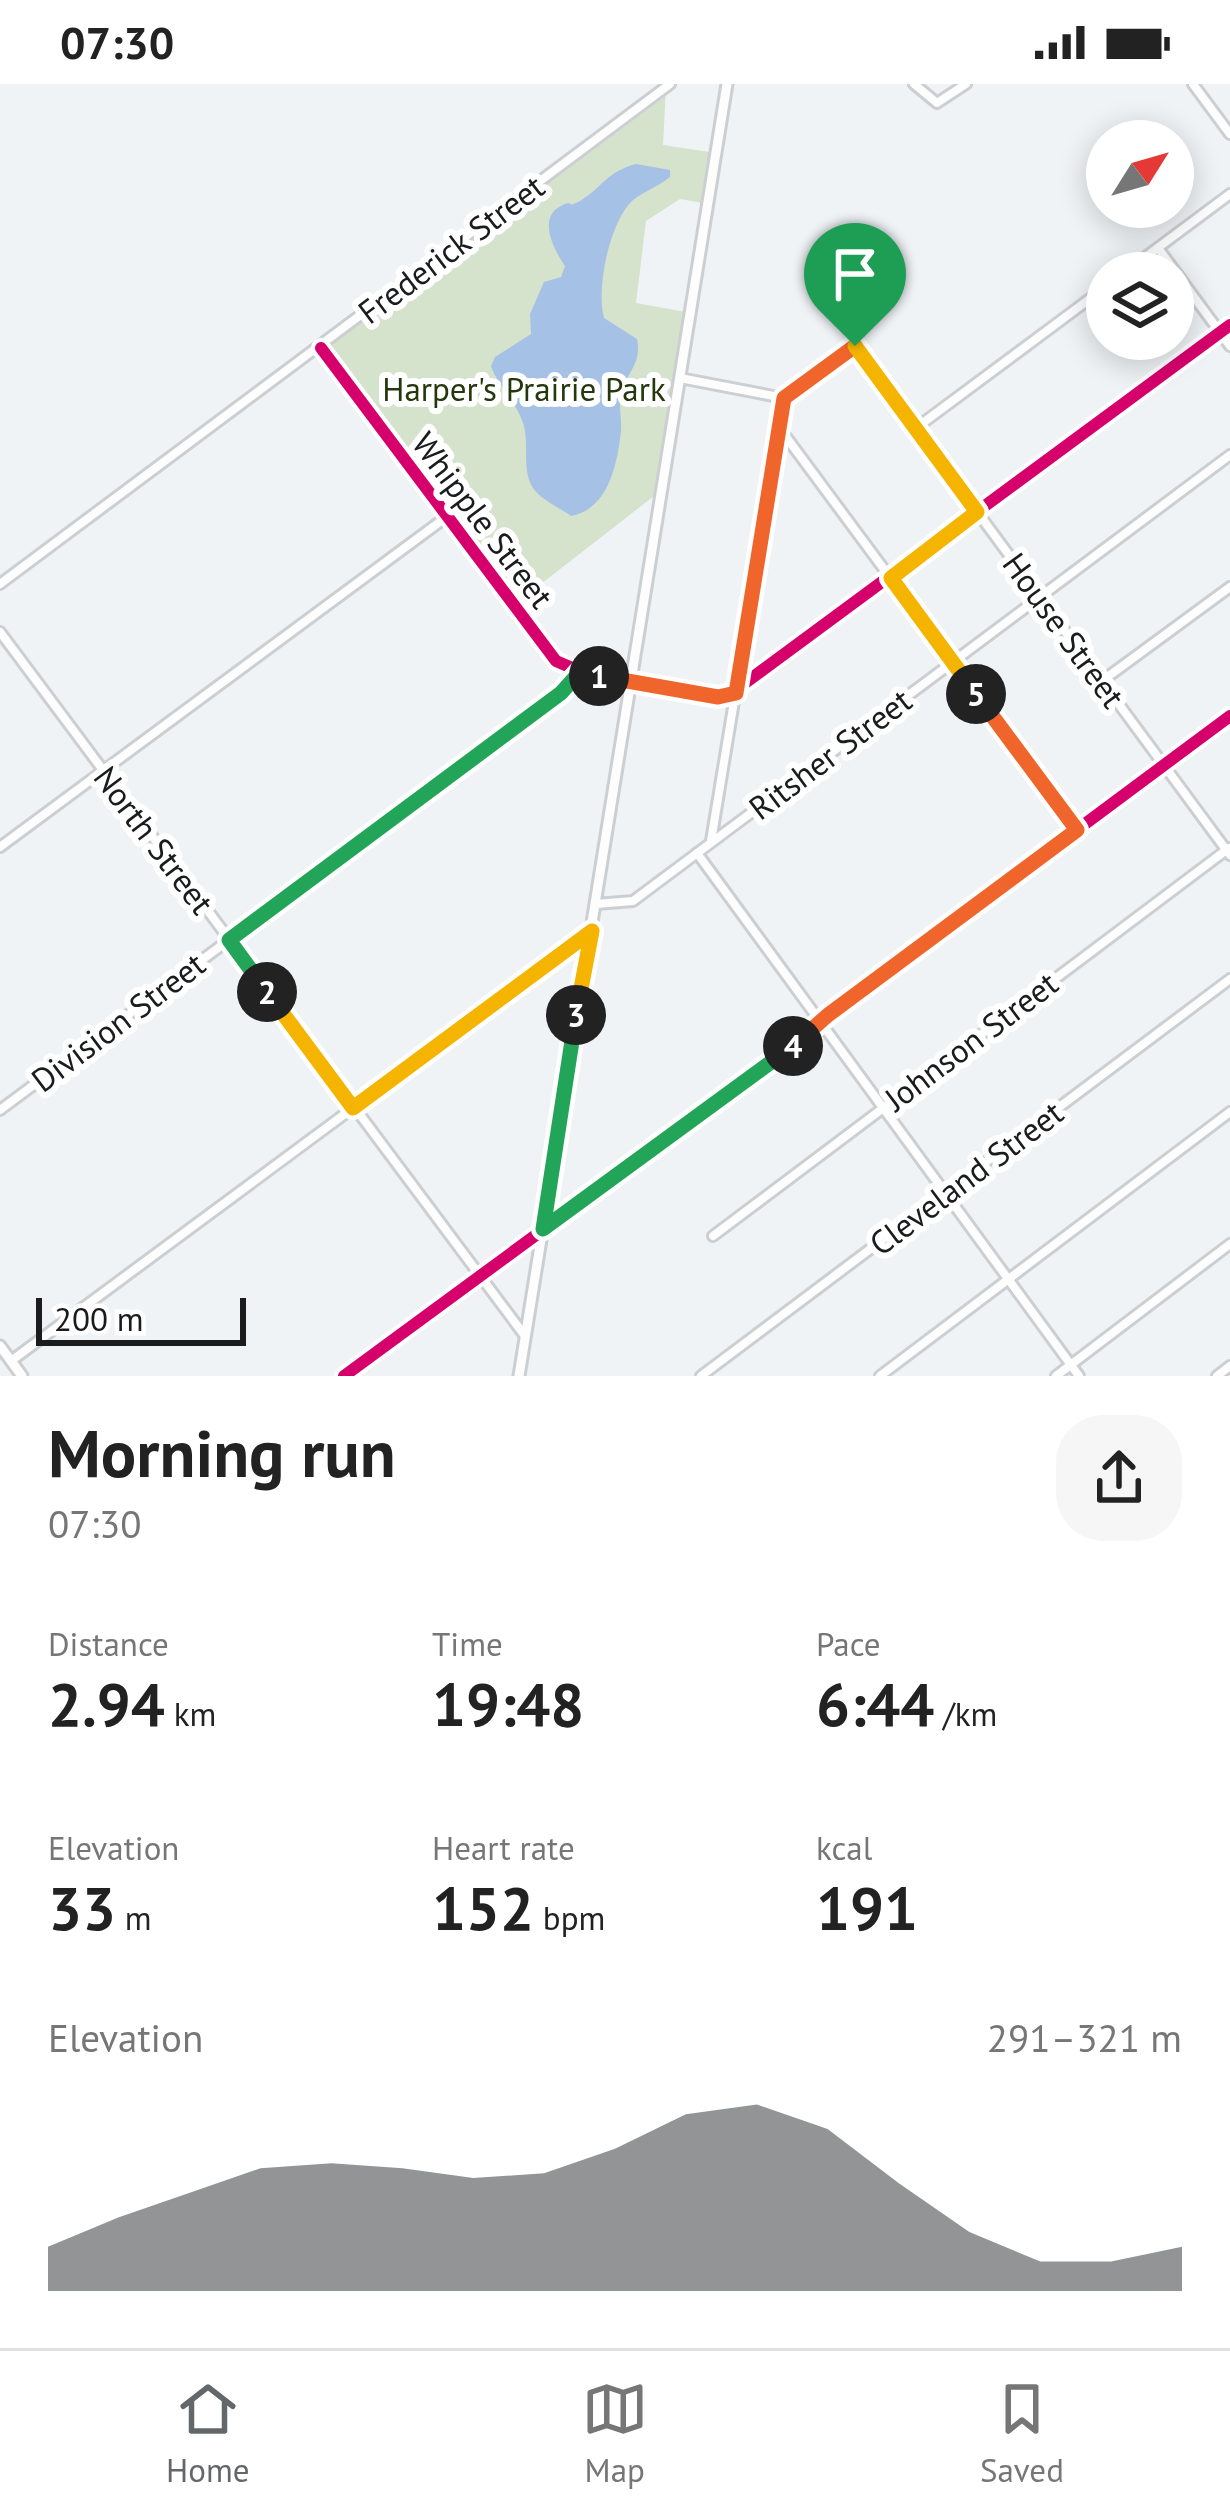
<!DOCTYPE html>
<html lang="en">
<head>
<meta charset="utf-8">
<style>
	body { margin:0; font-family:"PT Sans",sans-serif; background:#f6f6f6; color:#222; height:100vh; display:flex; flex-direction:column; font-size:45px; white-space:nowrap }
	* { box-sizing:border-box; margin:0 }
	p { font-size:39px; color:#767676 }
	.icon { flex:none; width:66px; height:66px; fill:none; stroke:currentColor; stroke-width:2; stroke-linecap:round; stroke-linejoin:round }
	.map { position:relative; height:1292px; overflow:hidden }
	.details { display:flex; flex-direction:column; background:#fff; flex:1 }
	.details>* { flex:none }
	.needle { width:78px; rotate:53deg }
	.controls { position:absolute; left:1086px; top:36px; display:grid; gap:24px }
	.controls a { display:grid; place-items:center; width:108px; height:108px; border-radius:50%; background:#fff; box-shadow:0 6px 30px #0003; font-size:60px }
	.scale { position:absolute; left:36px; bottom:30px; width:210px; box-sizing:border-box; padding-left:12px; border:6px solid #191b1d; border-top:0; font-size:33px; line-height:42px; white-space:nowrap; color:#191b1d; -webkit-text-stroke:9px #fff; paint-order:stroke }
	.pin { position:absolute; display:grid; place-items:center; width:102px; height:102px; color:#fff; margin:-123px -51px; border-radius:50% 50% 50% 0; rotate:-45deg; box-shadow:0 0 12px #0007 }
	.pin .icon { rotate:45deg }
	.km { position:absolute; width:60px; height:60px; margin:-30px; border-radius:50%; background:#222; color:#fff; font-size:33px; line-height:60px; text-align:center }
	.round { display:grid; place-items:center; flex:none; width:126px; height:126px; border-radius:48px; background:#f6f6f6 }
	.headline { display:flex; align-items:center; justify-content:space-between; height:204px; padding:0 48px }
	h1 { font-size:66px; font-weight:700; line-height:90px }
	.stats { display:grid; grid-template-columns:repeat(3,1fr); gap:18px; height:204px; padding:12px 48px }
	.stats div { display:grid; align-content:center }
	.stats b { font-size:60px; font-weight:700 }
	.stats small { font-size:33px; font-weight:400 }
	.stats p { font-size:33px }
	.chart { height:336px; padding:24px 48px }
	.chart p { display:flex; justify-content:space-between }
	.chart svg { width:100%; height:216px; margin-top:12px; fill:#646769; opacity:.7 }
	.status { display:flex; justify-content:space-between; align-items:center; height:84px; padding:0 60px; background:#fff; direction:ltr }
	.status svg { height:33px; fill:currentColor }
	.menu { display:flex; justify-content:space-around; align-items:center; height:168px; border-top:3px solid #e0e0e0; background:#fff; font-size:33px; color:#767676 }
	.menu a { display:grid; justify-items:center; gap:6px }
	.menu .active { color:#646769 }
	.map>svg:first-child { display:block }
	.green { fill:#d5e2cc }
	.water { fill:#a6c1e6 }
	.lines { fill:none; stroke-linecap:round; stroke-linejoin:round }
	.minor-casing { stroke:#cccfd2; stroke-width:14 }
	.major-casing { stroke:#cccfd2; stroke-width:15 }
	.minor { stroke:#fdfdfe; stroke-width:8 }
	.major { stroke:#fdfdfe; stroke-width:9 }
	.cycleway-casing { stroke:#fff; stroke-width:20 }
	.cycleway { stroke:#d6006c; stroke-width:12 }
	.split-1-casing { stroke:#fff; stroke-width:24 }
	.split-2-casing { stroke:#fff; stroke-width:24 }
	.split-3-casing { stroke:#fff; stroke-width:24 }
	.split-4-casing { stroke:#fff; stroke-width:24 }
	.split-5-casing { stroke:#fff; stroke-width:24 }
	.split-6-casing { stroke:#fff; stroke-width:24 }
	.split-1 { stroke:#f0652b; stroke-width:15 }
	.split-2 { stroke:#22a559; stroke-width:15 }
	.split-3 { stroke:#f5b400; stroke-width:15 }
	.split-4 { stroke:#22a559; stroke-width:15 }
	.split-5 { stroke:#f0652b; stroke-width:15 }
	.split-6 { stroke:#f5b400; stroke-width:15 }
	.labels { text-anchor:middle; stroke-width:12; stroke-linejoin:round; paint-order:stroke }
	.street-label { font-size:33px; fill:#191b1d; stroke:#fff }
	.park-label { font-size:33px; fill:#25370c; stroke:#fff }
</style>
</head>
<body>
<div class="status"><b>07:30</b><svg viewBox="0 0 49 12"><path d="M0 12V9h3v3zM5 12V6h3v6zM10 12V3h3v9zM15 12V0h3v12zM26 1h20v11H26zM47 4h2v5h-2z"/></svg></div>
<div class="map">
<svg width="1230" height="1292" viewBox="0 0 1230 1292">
	<rect width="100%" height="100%" fill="#eff3f6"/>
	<path class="green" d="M666,3l-3,58 53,8 -8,51 -28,-5 -34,22 -10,82 55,10 -28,176 -149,116 -193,-257z"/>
	<path class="water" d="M636,80l34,6v7c-12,10 -31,16 -41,27 -20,24 -33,84 -25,114l33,21c5,24 -9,32 -16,54 -3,12 1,25 0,38 -4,35 -13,78 -50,85 -11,-8 -31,-17 -38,-28 -12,-19 -3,-45 -10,-65 -7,-22 -25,-36 -32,-57l4,-9 36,-23 -1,-20 14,-32 17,-5 4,-11c-11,-16 -28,-48 -4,-60 16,-8 2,4 19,-5 23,-14 26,-29 56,-37z"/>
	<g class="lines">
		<g class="minor-casing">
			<g id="minor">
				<path d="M914,0l23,19 29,-19"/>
				<path d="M1193,0l37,50"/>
				<path d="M1158,164l72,98"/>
				<path d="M1124,189l106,-79"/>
				<path d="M321,264l235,313 30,13 140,23 504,-372"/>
				<path d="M680,294l104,20 71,-52 375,509"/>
				<path d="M778,342l299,404"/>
				<path d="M916,344l191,-142"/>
				<path d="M0,500l670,-500"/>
				<path d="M0,548l525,704"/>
				<path d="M1102,597l128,-94"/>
				<path d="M711,757l73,-443"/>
				<path d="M0,763l445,-329"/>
				<path d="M697,769l382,523"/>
				<path d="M596,820l37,-3 597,-446"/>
				<path d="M0,1026l561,-417 18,-20"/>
				<path d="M713,1152l516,-388"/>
				<path d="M11,1277l581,-430"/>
				<path d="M344,1292l467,-343 17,-18 402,-299"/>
				<path d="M701,1292l529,-397"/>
				<path d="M880,1292l350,-264"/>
				<path d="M1056,1292l174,-132"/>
				<path d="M1217,1292l13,-10"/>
			</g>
		</g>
		<g class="major-casing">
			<g id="major">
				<path d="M0,1262l22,30"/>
				<path d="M519,1292l208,-1292"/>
			</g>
		</g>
		<use href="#minor" class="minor"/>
		<use href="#major" class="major"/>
		<g class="cycleway-casing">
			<g id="cycleway">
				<path d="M321,264l235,313 30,13 140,23 504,-372"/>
				<path d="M344,1292l467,-343 17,-18 402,-299"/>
			</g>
		</g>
		<use href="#cycleway" class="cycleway"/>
	</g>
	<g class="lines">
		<g class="split-1-casing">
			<path id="split-1" d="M599,592l119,21 18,-4 48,-295 71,-52"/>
		</g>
		<g class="split-2-casing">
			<path id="split-2" d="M267,908l-38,-52 332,-247 18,-20 20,3"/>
		</g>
		<g class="split-3-casing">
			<path id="split-3" d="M267,908l86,116 239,-177 -16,84"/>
		</g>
		<g class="split-4-casing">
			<path id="split-4" d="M576,931l-33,214 250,-183"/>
		</g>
		<g class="split-5-casing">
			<path id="split-5" d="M793,962l35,-31 249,-185 -101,-136"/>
		</g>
		<g class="split-6-casing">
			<path id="split-6" d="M855,262l122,166 -86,66 85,116"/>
		</g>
		<use href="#split-1" class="split-1"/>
		<use href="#split-2" class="split-2"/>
		<use href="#split-3" class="split-3"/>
		<use href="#split-4" class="split-4"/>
		<use href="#split-5" class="split-5"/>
		<use href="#split-6" class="split-6"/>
	</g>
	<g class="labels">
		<g class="street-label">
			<text transform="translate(451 165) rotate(-37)" y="12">Frederick Street</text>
			<text transform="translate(483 436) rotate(53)" y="12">Whipple Street</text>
			<text transform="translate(1064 546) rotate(54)" y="12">House Street</text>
			<text transform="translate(830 670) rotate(-37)" y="12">Ritsher Street</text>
			<text transform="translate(154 756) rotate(53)" y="12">North Street</text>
			<text transform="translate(118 938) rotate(-37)" y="12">Division Street</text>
			<text transform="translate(971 957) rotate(-37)" y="12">Johnson Street</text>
			<text transform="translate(966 1094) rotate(-37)" y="12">Cleveland Street</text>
		</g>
		<g class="park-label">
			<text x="524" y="317">Harper's Prairie Park</text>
		</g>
	</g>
</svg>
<div class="controls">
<a><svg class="needle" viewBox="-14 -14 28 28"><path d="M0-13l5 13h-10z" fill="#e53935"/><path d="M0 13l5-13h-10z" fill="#767676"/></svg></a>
<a><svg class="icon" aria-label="layers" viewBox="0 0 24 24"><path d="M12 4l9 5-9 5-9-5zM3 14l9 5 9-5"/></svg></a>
</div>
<div class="scale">200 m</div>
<div class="pin" style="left:855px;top:262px;background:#1e9e55"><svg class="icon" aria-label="arrive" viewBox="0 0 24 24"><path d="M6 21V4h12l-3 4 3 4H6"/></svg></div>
<b class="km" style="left:599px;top:592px">1</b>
<b class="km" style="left:267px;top:908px">2</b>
<b class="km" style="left:576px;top:931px">3</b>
<b class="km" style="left:793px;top:962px">4</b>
<b class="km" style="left:976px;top:610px">5</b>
</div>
<section class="details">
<div class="headline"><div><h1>Morning run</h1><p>07:30</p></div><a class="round"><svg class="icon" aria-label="share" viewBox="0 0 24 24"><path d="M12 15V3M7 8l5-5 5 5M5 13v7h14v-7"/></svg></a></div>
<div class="stats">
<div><p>Distance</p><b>2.94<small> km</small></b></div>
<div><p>Time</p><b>19:48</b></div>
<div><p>Pace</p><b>6:44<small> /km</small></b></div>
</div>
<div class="stats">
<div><p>Elevation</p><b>33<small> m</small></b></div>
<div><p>Heart rate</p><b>152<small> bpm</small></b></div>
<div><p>kcal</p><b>191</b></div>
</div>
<div class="chart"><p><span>Elevation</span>291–321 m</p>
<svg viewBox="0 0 160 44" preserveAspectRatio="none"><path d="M0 44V35L10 29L20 24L30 19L40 18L50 19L60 21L70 20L80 15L90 8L100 6L110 11L120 22L130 32L140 38L150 38L160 35V44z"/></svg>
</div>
</section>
<nav class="menu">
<a class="active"><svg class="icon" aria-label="home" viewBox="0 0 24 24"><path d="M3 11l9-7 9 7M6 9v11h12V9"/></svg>Home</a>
<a><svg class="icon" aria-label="map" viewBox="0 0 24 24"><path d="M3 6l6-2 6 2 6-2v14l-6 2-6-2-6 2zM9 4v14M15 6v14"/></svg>Map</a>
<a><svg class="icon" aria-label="saved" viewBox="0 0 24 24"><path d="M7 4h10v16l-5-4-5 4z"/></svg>Saved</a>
</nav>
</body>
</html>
